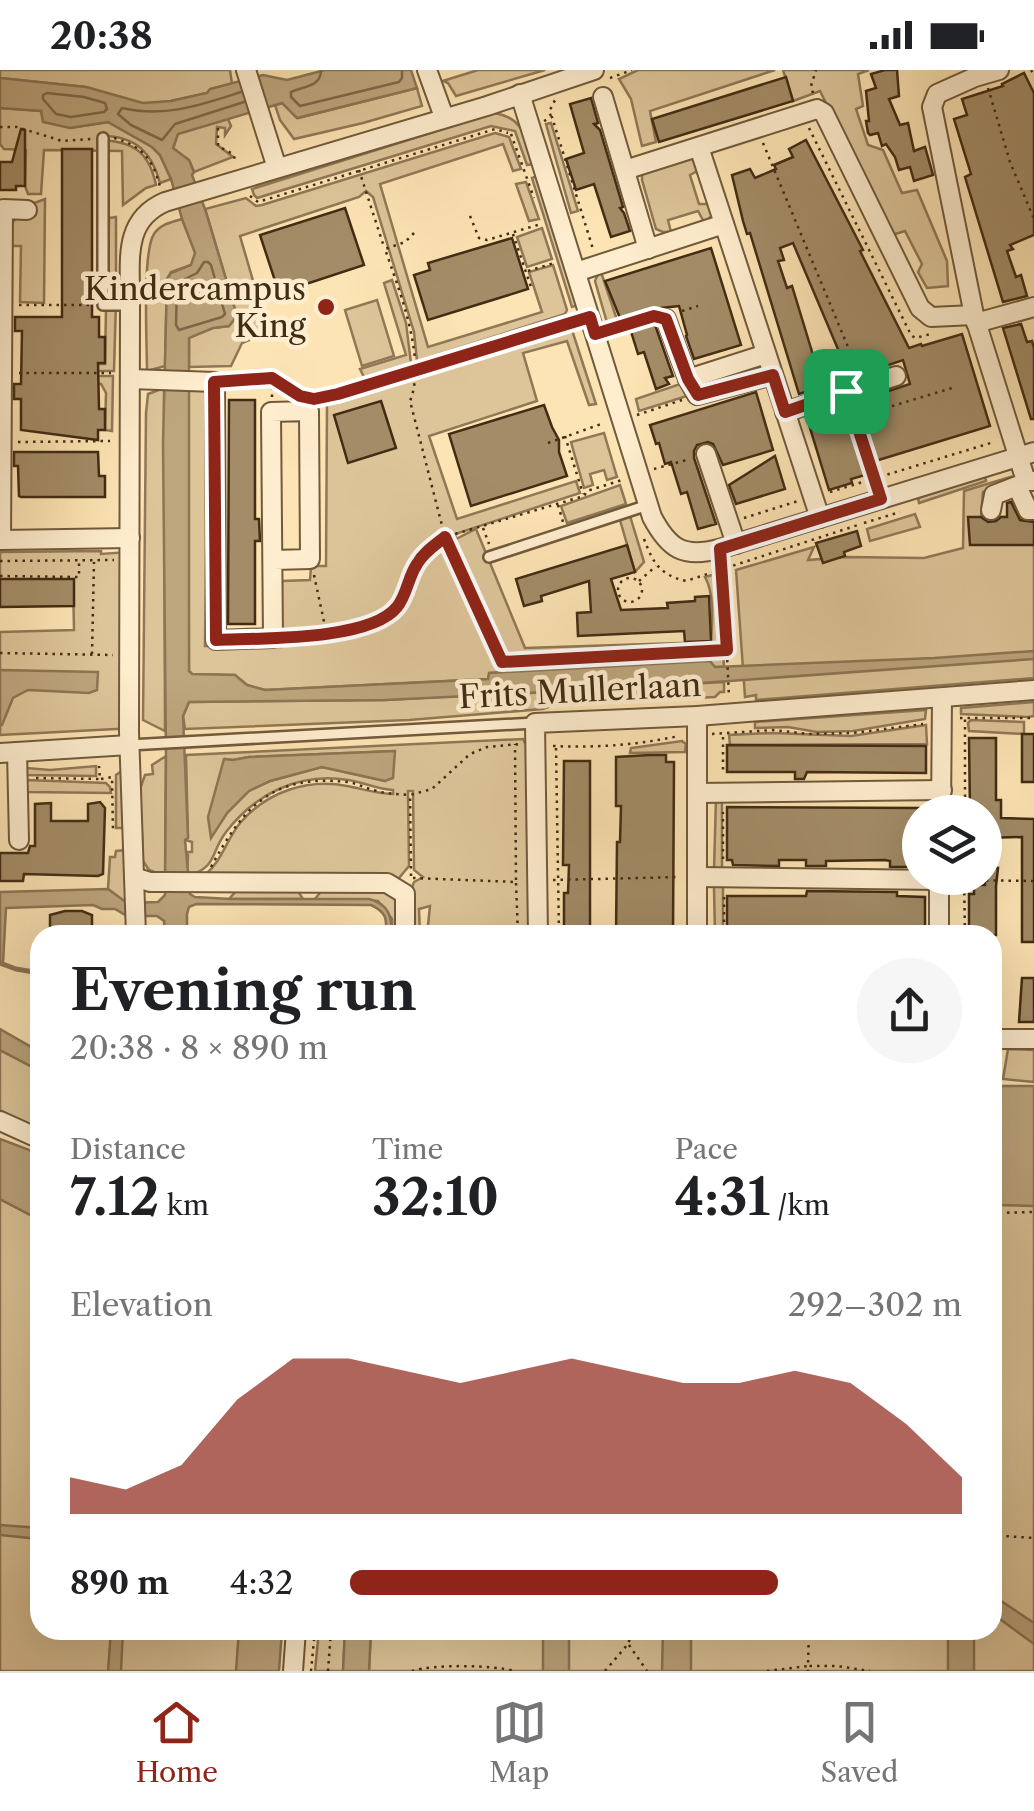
<!DOCTYPE html>
<html lang="en">
<head>
<meta charset="utf-8">
<style>
	body { margin:0; font-family:"Libre Caslon Text",serif; background:#f6f6f6; color:#202124; height:100vh; display:flex; flex-direction:column; font-size:38px; white-space:nowrap }
	* { box-sizing:border-box; margin:0 }
	p { font-size:32px; color:#757577 }
	.icon { flex:none; width:55px; height:55px; fill:none; stroke:currentColor; stroke-width:2; stroke-linecap:round; stroke-linejoin:round }
	.map { position:relative; flex:1; overflow:hidden }
	.details { position:absolute; left:30px; top:855px; width:972px; height:715px; display:flex; flex-direction:column; background:#fff; border-radius:30px; box-shadow:0 10px 40px #0002 }
	.details>* { flex:none }
	.controls { position:absolute; left:902px; top:725px; display:grid; gap:20px }
	.controls a { display:grid; place-items:center; width:100px; height:100px; border-radius:50%; background:#fff; box-shadow:0 10px 40px #0002; font-size:50px }
	.pin { position:absolute; display:grid; place-items:center; width:85px; height:85px; color:#fff; margin:-42px; border-radius:20px; box-shadow:0 5px 15px #0006 }
	.round { display:grid; place-items:center; flex:none; width:105px; height:105px; border-radius:52px; background:#f6f6f6 }
	.head { display:flex; align-items:center; justify-content:space-between; height:170px; padding:0 40px }
	h1 { font-size:55px; font-weight:700; line-height:75px }
	.stats { display:grid; grid-template-columns:repeat(3,1fr); gap:15px; height:170px; padding:10px 40px }
	.stats div { display:grid; align-content:center }
	.stats b { font-size:50px; font-weight:700 }
	.stats small { font-size:28px; font-weight:400 }
	.stats p { font-size:28px }
	.chart { height:280px; padding:20px 40px }
	.chart p { display:flex; justify-content:space-between }
	.chart svg { width:100%; height:180px; margin-top:10px; fill:#8f2418; opacity:.7 }
	ul { padding:0 40px; list-style:none; font-size:32px }
	li { display:grid; grid-template-columns:160px 120px 1fr; align-items:center; height:75px }
	li i { height:25px; border-radius:12px; background:#8f2418 }
	.status { display:flex; justify-content:space-between; align-items:center; height:70px; padding:0 50px; background:#fff; direction:ltr }
	.status svg { height:28px; fill:currentColor }
	.tab-bar { display:flex; justify-content:space-around; align-items:center; height:140px; border-top:2px solid #e0e0e0; background:#fff; font-size:28px; color:#757577 }
	.tab-bar a { display:grid; justify-items:center; gap:5px }
	.tab-bar .current { color:#8f2418 }
	.map>svg:first-child { display:block }
	.green { fill:#ddc599; stroke:#907856; stroke-width:2.5; fill-rule:evenodd }
	.water { fill:#bda57d; stroke:#8c7553; stroke-width:2.5 }
	.lines { fill:none; stroke-linecap:round; stroke-linejoin:round }
	.shore { stroke:#806848; stroke-width:2.5 }
	.stream { stroke:#8c7553; stroke-width:5 }
	.building { fill:#a38c67; stroke:#422c13; stroke-width:2.5 }
	.lane-casing { stroke:#715a3b; stroke-width:14 }
	.street-casing { stroke:#715a3b; stroke-width:22 }
	.path { stroke:#422c13; stroke-width:2.5; stroke-dasharray:2.5 5; stroke-linecap:butt }
	.lane { stroke:#feedce; stroke-width:9 }
	.street { stroke:#feedce; stroke-width:18 }
	.route-casing { stroke:#fff; stroke-width:20 }
	.route { stroke:#8f2418; stroke-width:12 }
	.poi-dot { fill:#8f2418; stroke:#feedce; stroke-width:4 }
	.labels { text-anchor:middle; stroke-width:9; stroke-linejoin:round; paint-order:stroke }
	.poi-label { font-size:32px; fill:#422c13; stroke:#feedce; text-anchor:end }
	.street-label { font-size:32px; fill:#422c13; stroke:#feedce }
</style>
</head>
<body>
<div class="status"><b>20:38</b><svg viewBox="0 0 49 12"><path d="M0 12V9h3v3zM5 12V6h3v6zM10 12V3h3v9zM15 12V0h3v12zM26 1h20v11H26zM47 4h2v5h-2z"/></svg></div>
<div class="map">
<svg width="1034" height="1601" viewBox="0 0 1034 1601">
	<rect width="100%" height="100%" fill="#fde4b4"/>
	<filter id="stains"><feTurbulence type="fractalNoise" baseFrequency=".002" numOctaves="4"/><feColorMatrix values="0 0 0 0 .2 0 0 0 0 .09 0 0 0 0 .02 0 0 0 .5 -.17"/></filter>
	<radialGradient id="worn" r=".72"><stop offset=".6" stop-color="#630" stop-opacity="0"/><stop offset="1" stop-color="#630" stop-opacity=".3"/></radialGradient>
	<g class="green">
		<path d="M0,0h230l2,14 -21,5 -4,4 -36,8 -28,3 -57,-17 -86,-9z"/>
		<path d="M478,0h67l-89,26 -8,-13 -5,-2z"/>
		<path d="M638,0h137l-125,41 6,31 -14,4 -11,-47 -12,-20z"/>
		<path d="M783,0h86l-11,4 5,32 -7,3 12,36 15,5 19,43 15,-3 30,71 1,25 -21,2 -9,-16 4,-8 -17,-33 -13,4 -72,-144 -27,10z"/>
		<path d="M417,18l5,18 -59,17 -69,16 -14,-19 -5,-15 8,-2 15,15z"/>
		<path d="M0,38l42,3 28,17 38,-6 44,25 8,8 11,24 -11,4c-8,-30 -24,-47 -57,-47l-1,4c32,2 47,12 54,45l-10,3 -23,17 -1,-54 -78,-1 -3,44h-13l-3,-8 1,-36 -22,-1 -4,-5z"/>
		<path d="M494,43c31,5 31,25 39,51l-6,1 -12,-34 -24,-5 -234,72 -3,-3 -2,-6z"/>
		<path d="M228,49l3,7 -6,9v-7l-8,-1 -1,17 17,13 -39,15 -5,-12 -16,-11 5,-16z"/>
		<path d="M551,53l27,88 -7,2 -25,-89z"/>
		<path d="M495,63l14,4 12,32 -8,2 -10,-27 -123,40 48,163 114,-35 -13,-40 24,-7 14,45 -2,4 -148,47 -3,-29 -41,-135 -7,-6 -7,6 -119,39 28,96 -26,11 -11,23 -42,1v-30l24,-9 16,-2 8,-10 -32,-107 41,-11 10,8 6,-1z"/>
		<path d="M689,87l8,3 4,9 -11,6 9,29h12l1,12 -8,6 -6,-11 -30,9 3,12h-8l-7,-3 -14,-49v-7z"/>
		<path d="M537,106l41,129 -6,2 -40,-129z"/>
		<path d="M526,112l13,37 -10,2 -13,-37z"/>
		<path d="M45,129l-1,104 -24,-1 1,-56h-12v-21l9,-8 17,-2 -6,-10z"/>
		<path d="M116,147v75h-8l1,-74z"/>
		<path d="M182,149l14,34 -5,12 -20,7 -4,7 -2,87 -18,5c0,-26 -5,-119 7,-137 6,-10 18,-12 28,-15z"/>
		<path d="M542,158l10,31 -25,8 -10,-30z"/>
		<path d="M600,199l18,54 -10,3 -13,-45z"/>
		<path d="M392,210l14,43 5,40 -47,14 -4,-8 46,-14 -22,-72z"/>
		<path d="M116,230l-2,71h-20v-7h11l1,-56 2,-6z"/>
		<path d="M377,230l17,56 -32,10 -17,-56z"/>
		<path d="M571,257l25,77 -7,1 -22,-64 -44,12 14,48 -108,35 28,83 119,-38 4,12 -125,41 1,5 20,-10 49,119 186,-6c1,-20 4,-47 -6,-65l14,-4 5,94h-10l-5,-6 -219,12 -2,6 -223,11 -18,-5 -12,-10 -43,-1 -3,-3 -1,-284 16,2 4,9 -3,248 76,1 1,-66 28,-1 1,-14h15l1,-161z"/>
		<path d="M80,306h33l-1,55 -7,-1 1,-37 -5,-9 -21,-1z"/>
		<path d="M683,313l4,13 -48,15 -3,-12z"/>
		<path d="M164,318l1,343 -22,-11 3,-307 2,-19z"/>
		<path d="M604,363l13,44 -10,3 -3,-10 -14,4 3,11 -9,3 -13,-46z"/>
		<path d="M985,406l1,5 -67,22 -1,-5z"/>
		<path d="M1010,407l-4,7 -23,8 -2,25h32v-19l21,20v160l-278,22v-5l-11,2 -9,-127 78,-23 -6,13 38,-3 78,1 39,-10 1,-57z"/>
		<path d="M620,415l6,19 -59,19 -6,-17z"/>
		<path d="M915,444l5,13 -50,14 -3,-12z"/>
		<path d="M630,446l14,46 -9,10 -15,-52z"/>
		<path d="M101,481v3l28,-2 6,176 -135,7v-103l74,-2 -1,-50 -73,1v-29z"/>
		<path d="M724,612v10h-4l-5,5 -43,2 -29,-4 -73,4 -27,10 -134,11 -224,9 -2,-13 6,-14 196,-2z"/>
		<path d="M1034,632v14l-6,1 -67,-3v-6z"/>
		<path d="M926,640l-1,9 -72,12 -36,1 -29,-5 -33,1v-6z"/>
		<path d="M971,650l53,2v12l-55,-3 -1,-8z"/>
		<path d="M926,655l1,19 -197,1 -1,-10 43,-2 79,3z"/>
		<path d="M523,669l7,14v182h-103l3,-29 -11,3 1,26h-9v-45l3,-8 9,-5 -9,-7 -1,-79h-5l1,75 -10,12 -193,-4c16,-13 21,-36 35,-52 26,-30 67,-44 106,-36 16,3 31,8 46,8v-4c-16,-1 -30,-8 -45,-10 -49,-8 -93,14 -122,52 -17,23 -7,33 -39,45l1,-22 -2,-3h6v-10l-7,-2 3,-3 -2,-82zM394,681l-9,30 -63,-14 -52,14 -21,9 -22,23 -16,24 14,-78 8,1 16,-3z"/>
		<path d="M682,671l4,3 -1,8 -55,1 1,-5z"/>
		<path d="M166,686l-1,120 -16,-6 -6,-9 -3,-72 5,-14 8,-1 -1,-9z"/>
		<path d="M96,696v10l-70,-1 1,-7 23,2z"/>
		<path d="M123,700l2,58h-9v-53z"/>
		<path d="M26,710l80,3 4,4 1,6 -85,-1z"/>
		<path d="M716,728l6,1v71h-8z"/>
		<path d="M126,780v53l-18,-14 2,-32h5l1,-6z"/>
		<path d="M723,816v49h-8l-1,-48z"/>
		<path d="M296,818l7,11h-74l9,-10z"/>
		<path d="M323,819l61,1 11,8 5,13v24h-8v-16l-14,-18 -63,-2z"/>
		<path d="M1008,979l26,1v32l-31,-3z"/>
		<path d="M0,980l40,21v61l-40,-22z"/>
		<path d="M993,1037h41v564h-665l2,-41h621z"/>
		<path d="M0,1129l40,21v410h199l-2,41h-237z"/>
		<path d="M319,1560h26l-2,41h-28z"/>
	</g>
	<g class="water">
		<path d="M325,0h86l6,18 -120,30 -15,-15 -104,31 -5,14 16,12 5,12 -2,3 13,34 32,107 -8,10 -16,2 -24,10v333l3,3 43,1 12,10 18,5 223,-11 1,-6 221,-12 5,6 219,-9 100,-7v8l-402,29 -247,12 -196,2 -6,14 5,122 -3,2 5,54 5,3 36,2h138c20,5 23,18 23,36h-6c1,-17 0,-23 -15,-30l-175,-1 -7,3 -2,7v21h-22l-1,-14 -7,-5h-30l-12,-7h-13l-9,-4 -87,3 -3,55h-3v-71l108,-3 19,14 31,-1 7,-7 1,-139 -3,-312 4,-165 4,-6 20,-8 4,-12 -13,-34 -11,-40 -11,-24 -8,-8 -44,-25 -38,6 -27,-6 -2,-11 -41,-3v-30l86,9 57,16 28,-2 36,-8 3,-4 53,-14 24,5z"/>
		<path d="M0,600l98,2 -1,18 -8,3 -61,-3 -15,8 -11,27h-2z"/>
		<path d="M395,681l-2,27 -8,3 -63,-14 -52,14 -21,10 -22,22 -16,25 -3,-21 16,-58 9,1 16,-3z"/>
		<path d="M0,959l40,23v19l-40,-21z"/>
		<path d="M994,1016h40v120l-41,-1z"/>
		<path d="M0,1069l40,15v66l-40,-21z"/>
		<path d="M0,1455l40,3v11l-40,-4z"/>
		<path d="M992,1525l42,28v21l-41,-30z"/>
		<path d="M111,1560h12l-2,41h-13z"/>
		<path d="M239,1560h43l-3,41h-43z"/>
		<path d="M345,1560h26l-2,41h-26z"/>
		<rect x="543" y="1560" width="26" height="41"/>
		<path d="M663,1560h28v41h-29z"/>
		<rect x="948" y="1560" width="26" height="41"/>
	</g>
	<g class="lines">
		<g class="shore">
			<path d="M321,0c0,17 -17,16 -30,22v5l9,9 99,-24 3,-4v-8"/>
			<path d="M241,22c-40,13 -76,26 -119,16l-4,6 13,11 31,15 13,-16 69,-22"/>
			<path d="M47,23l37,4 21,6 2,6 -3,3 -33,5 -15,-3 -13,-15v-4z"/>
			<path d="M204,192h4l3,3 14,49 -3,3 -43,13 -3,-5 1,-42 20,-10z"/>
		</g>
		<path class="stream" d="M0,893l16,6 24,4"/>
	</g>
	<g class="building">
		<path d="M885,0h12l2,26 -10,3 11,26 8,-2 6,28 11,-4 8,28 -19,6 -4,-14 -11,3 -4,-13 -9,-13 -4,2 -4,-13 -8,2 -2,-2 -2,-12h3l-3,-30 10,-3 -5,-14z"/>
		<path d="M1024,3l10,20v142l-24,10 3,4 -6,2 9,26 5,-2 6,21 -24,6 -38,-125 6,-3 -17,-55 13,-4 -5,-16 41,-13 -1,-2z"/>
		<path d="M786,7l7,24 -134,41 -7,-23z"/>
		<path d="M591,28l7,25 -4,1 6,6 23,77 -3,1 4,5 6,18 -19,6 -17,-53 -18,6 -10,-31 18,-6 -14,-49z"/>
		<path d="M21,59l4,1v56h-9v4h-16v-28h12z"/>
		<path d="M806,70l57,110 -3,1 49,97 12,-4 1,2 40,-12 28,92 -118,36v11l-21,6 1,4 -23,7 -22,-72 103,-34 -7,-24 -59,20 -3,-10 5,-2 -53,-125 -13,5 4,12 -6,1 9,27 5,-2 28,92 -5,2 2,8 -18,6 -49,-161 -3,1 -4,-13 -11,-46 18,-6 5,9 21,-9 -2,-4 19,-8 -4,-8z"/>
		<path d="M62,79h30v168h7v20h6v26h-7l1,46h6v21h-7v10l-77,-10v-31h-7v-15h7l1,-53h-7v-14h47z"/>
		<path d="M345,138l19,57 -85,28 -19,-58z"/>
		<path d="M512,168l16,51 -100,31 -14,-45 16,-5 -2,-7z"/>
		<path d="M711,178l30,97 -47,14 -8,-23 1,-1 -8,-29 -18,2 -7,6v8l19,54 -8,2 4,6 -13,5 -12,-37 -6,2 -10,-32 -6,1 -17,-42z"/>
		<path d="M1021,254l6,18 5,-1 2,7v71h-3l-28,-91z"/>
		<path d="M756,322l17,58 -50,15 -10,-21 -5,-2 -11,3 -3,6v7l22,66 -18,5 -11,-37 -6,2 -10,-32 -6,2 -6,-21 -3,1 -6,-19z"/>
		<path d="M229,330h26v119h4l1,22h-5v83h-27z"/>
		<path d="M381,331l15,47 -48,15 -14,-48z"/>
		<path d="M544,335l8,22 7,13v12l8,24 -96,30 -22,-72z"/>
		<path d="M14,382h84l1,24h6v21h-84l-2,-1 -1,-30h-4z"/>
		<path d="M775,386l10,33 -49,15 -7,-19z"/>
		<path d="M1011,432l9,18 14,2v23h-64l-2,-28h13l7,5 8,-1 5,-4h6v-14z"/>
		<path d="M857,461l4,15 -17,6 1,4 -22,7 -7,-20z"/>
		<path d="M627,475l8,27 -24,7 10,31 47,-2 -1,-5 28,-2v-4l14,-1 2,45 -26,1 -1,-11 -106,5 -1,-23 14,-1 -2,-31 -48,15 1,5 -18,5 -8,-27z"/>
		<path d="M0,509h74v27l-74,1z"/>
		<rect x="1022" y="664" width="12" height="48"/>
		<path d="M969,668h27v62h5v18l33,1v123h-12v-105l-37,1v-26h-15z"/>
		<path d="M727,675l199,1v27l-119,-1 -3,7h-9v-7h-68z"/>
		<path d="M650,685h16v7h8l-1,173h-57l1,-93h3l1,-36h-5v-49z"/>
		<path d="M564,691h26v174l-26,-1v-41h4l1,-28h-6z"/>
		<path d="M100,732l5,6 -2,66 -5,2 -74,-2 -1,7h-23v-28h28l2,-7h5v-42l16,-1v18h37v-17z"/>
		<path d="M727,737l193,1v59h-30v-6l-5,-1 -59,1v5h-20v-6h-27v6l-46,-1 -1,-5h-5z"/>
		<path d="M985,797l13,1 -2,18v49h-27v-41h5v-9h11z"/>
		<path d="M807,821l90,1v4l28,1v38h-198v-39h79z"/>
		<path d="M65,841h17l10,4v18h-42v-18z"/>
		<path d="M1022,908h12v44h-15z"/>
	</g>
	<g class="lines">
		<g class="lane-casing">
			<g id="lane">
				<path d="M103,68v167h27"/>
				<path d="M489,487l159,-52"/>
				<path d="M129,675l406,-22"/>
			</g>
		</g>
		<g class="street-casing">
			<g id="street">
				<path d="M246,0l31,98"/>
				<path d="M427,0l17,47"/>
				<path d="M999,0l-24,7 -38,17 -5,13 42,208 52,166h8"/>
				<path d="M520,24l132,423c17,32 31,41 67,32l315,-97"/>
				<path d="M603,27l45,152"/>
				<path d="M699,77l121,371"/>
				<path d="M625,100l192,-61 7,4 96,195 11,9 43,-2"/>
				<path d="M576,202l148,-48"/>
				<path d="M666,249l22,60"/>
				<path d="M976,253l58,-16"/>
				<path d="M766,284l-78,25 9,16 76,-20"/>
				<path d="M131,309l84,3 1,258 57,-2 -2,-226 38,-1 1,148 -36,1"/>
				<path d="M785,342l111,-36"/>
				<path d="M706,384l30,90"/>
				<path d="M991,440l3,-15 23,-9 11,24h6"/>
				<path d="M0,470l130,-2"/>
				<path d="M1,470l2,-331 24,1"/>
				<path d="M17,682l2,88"/>
				<path d="M0,683l129,-8"/>
				<path d="M697,723l245,-3"/>
				<path d="M941,742l1,-114"/>
				<path d="M134,807l16,5h15l222,1 18,11v41"/>
				<path d="M697,807l242,3"/>
				<path d="M136,865l-7,-203 1,-427c1,-41 -9,-84 35,-103l322,-96 107,-36"/>
				<path d="M538,865l-3,-212 162,-7 337,-26"/>
				<path d="M697,865v-219"/>
				<path d="M939,865v-57"/>
				<path d="M992,969h42"/>
				<path d="M0,1051l40,18"/>
				<path d="M293,1601l3,-41"/>
			</g>
		</g>
		<g class="path">
			<path d="M1031,0l3,5"/>
			<path d="M610,8l22,-8"/>
			<path d="M988,18l22,74 24,57"/>
			<path d="M813,23l-2,-7 5,-16"/>
			<path d="M551,46l-2,-4 6,-12"/>
			<path d="M544,51l8,-4 41,132"/>
			<path d="M0,57h17l45,14 29,-2"/>
			<path d="M218,58v18l15,8 3,8"/>
			<path d="M809,58l102,207 4,3 16,-4"/>
			<path d="M511,64l23,64"/>
			<path d="M114,68c28,8 39,21 46,49"/>
			<path d="M763,73l95,228"/>
			<path d="M359,100l25,77"/>
			<path d="M250,126l8,6 237,-73 13,4"/>
			<path d="M470,146l9,22 8,2 54,-16"/>
			<path d="M414,163l-9,9 -20,7c14,41 42,110 25,152l35,136 57,125 225,-12"/>
			<path d="M513,164l19,56"/>
			<path d="M528,201l26,-8"/>
			<path d="M19,235h72"/>
			<path d="M682,241l16,-5"/>
			<path d="M611,260l40,-13"/>
			<path d="M19,303h92"/>
			<path d="M231,311l41,-3 26,16"/>
			<path d="M272,327v-17"/>
			<path d="M320,328l251,-75"/>
			<path d="M853,340l23,73"/>
			<path d="M637,345l45,-15"/>
			<path d="M856,347l96,-29"/>
			<path d="M565,366l18,58"/>
			<path d="M18,372l92,-1"/>
			<path d="M548,373l56,-20"/>
			<path d="M654,399l36,-10"/>
			<path d="M830,422l164,-50"/>
			<path d="M558,435l5,17"/>
			<path d="M744,448l54,-17"/>
			<path d="M864,453l36,-11"/>
			<path d="M483,458l6,16"/>
			<path d="M644,469c9,24 16,36 42,42l175,-57"/>
			<path d="M0,491l114,-1"/>
			<path d="M723,500l6,127"/>
			<path d="M314,505l12,56"/>
			<path d="M0,506l79,1v-14"/>
			<circle cx="630" cy="520" r="12"/>
			<path d="M639,511l17,-15"/>
			<path d="M292,566l69,-7 25,-10 14,-15 16,-39 29,-28 139,-41 3,-5 35,-11"/>
			<path d="M0,583l113,2"/>
			<path d="M92,584l2,-92"/>
			<path d="M960,648h74"/>
			<path d="M712,664l61,-4 36,4 44,-1 70,-9"/>
			<path d="M723,667v37"/>
			<path d="M553,676c43,2 84,-1 126,-10"/>
			<path d="M556,678l3,187"/>
			<path d="M36,708l64,1 -1,-13"/>
			<path d="M101,709l11,-2 1,53 2,2"/>
			<path d="M965,742v-93"/>
			<path d="M723,789v-47"/>
			<path d="M211,797c33,-61 61,-93 136,-85 10,1 20,7 30,9 10,3 21,3 32,4"/>
			<path d="M411,806l-1,-81 22,-6 38,-35 17,-7 33,-3"/>
			<path d="M413,808l103,4 -1,-138"/>
			<path d="M964,808l1,57"/>
			<path d="M553,810l127,-3"/>
			<path d="M956,810l78,1"/>
			<path d="M516,813l2,52"/>
			<path d="M724,827v38"/>
			<path d="M992,1143l42,-1"/>
			<path d="M992,1462l12,4 30,2"/>
			<path d="M809,1560l-1,36h29l33,5"/>
			<path d="M629,1575l18,26"/>
			<path d="M311,1601l4,-41"/>
			<path d="M328,1601l3,-41"/>
			<path d="M412,1601c23,-7 80,-6 103,0"/>
			<path d="M605,1601l23,-27 5,-14"/>
			<path d="M767,1601l41,-5v5"/>
		</g>
		<use href="#lane" class="lane"/>
		<use href="#street" class="street"/>
	</g>
	<g class="lines">
		<g class="route-casing">
			<path id="route" d="M654,246l12,3 22,60 10,16 75,-20 12,37 61,-21 35,108 -161,50 7,101 -225,12 -57,-125c-10,8 -22,16 -28,27 -9,13 -10,31 -20,43 -27,34 -137,31 -181,33l-2,-258 58,-4 28,18 14,3 24,-5 252,-77 5,17z"/>
		</g>
		<use href="#route" class="route"/>
	</g>
	<circle class="poi-dot" cx="326" cy="237" r="10"/>
	<g class="labels">
		<g class="poi-label">
			<text x="306" y="230">Kindercampus<tspan x="306" dy="37">King</tspan></text>
		</g>
		<g class="street-label">
			<text transform="translate(580 621) rotate(-3)" y="11">Frits Mullerlaan</text>
		</g>
	</g>
	<rect width="100%" height="100%" filter="url(#stains)"/>
	<rect width="100%" height="100%" fill="url(#worn)"/>
</svg>
<div class="controls">
<a><svg class="icon" aria-label="layers" viewBox="0 0 24 24"><path d="M12 4l9 5-9 5-9-5zM3 14l9 5 9-5"/></svg></a>
</div>
<div class="pin" style="left:846px;top:321px;background:#1e9e55"><svg class="icon" aria-label="arrive" viewBox="0 0 24 24"><path d="M6 21V4h12l-3 4 3 4H6"/></svg></div>
<section class="details">
<div class="head"><div><h1>Evening run</h1><p>20:38 · 8 × 890 m</p></div><a class="round"><svg class="icon" aria-label="share" viewBox="0 0 24 24"><path d="M12 15V3M7 8l5-5 5 5M5 13v7h14v-7"/></svg></a></div>
<div class="stats">
<div><p>Distance</p><b>7.12<small> km</small></b></div>
<div><p>Time</p><b>32:10</b></div>
<div><p>Pace</p><b>4:31<small> /km</small></b></div>
</div>
<div class="chart"><p><span>Elevation</span>292–302 m</p>
<svg viewBox="0 0 160 44" preserveAspectRatio="none"><path d="M0 44V35L10 38L20 32L30 16L40 6L50 6L60 9L70 12L80 9L90 6L100 9L110 12L120 12L130 9L140 12L150 22L160 35V44z"/></svg>
</div>
<ul>
<li><b>890 m</b>4:32<i style="width:70%"></i></li>
</ul>
</section>
</div>
<nav class="tab-bar">
<a class="current"><svg class="icon" aria-label="home" viewBox="0 0 24 24"><path d="M3 11l9-7 9 7M6 9v11h12V9"/></svg>Home</a>
<a><svg class="icon" aria-label="map" viewBox="0 0 24 24"><path d="M3 6l6-2 6 2 6-2v14l-6 2-6-2-6 2zM9 4v14M15 6v14"/></svg>Map</a>
<a><svg class="icon" aria-label="saved" viewBox="0 0 24 24"><path d="M7 4h10v16l-5-4-5 4z"/></svg>Saved</a>
</nav>
</body>
</html>
